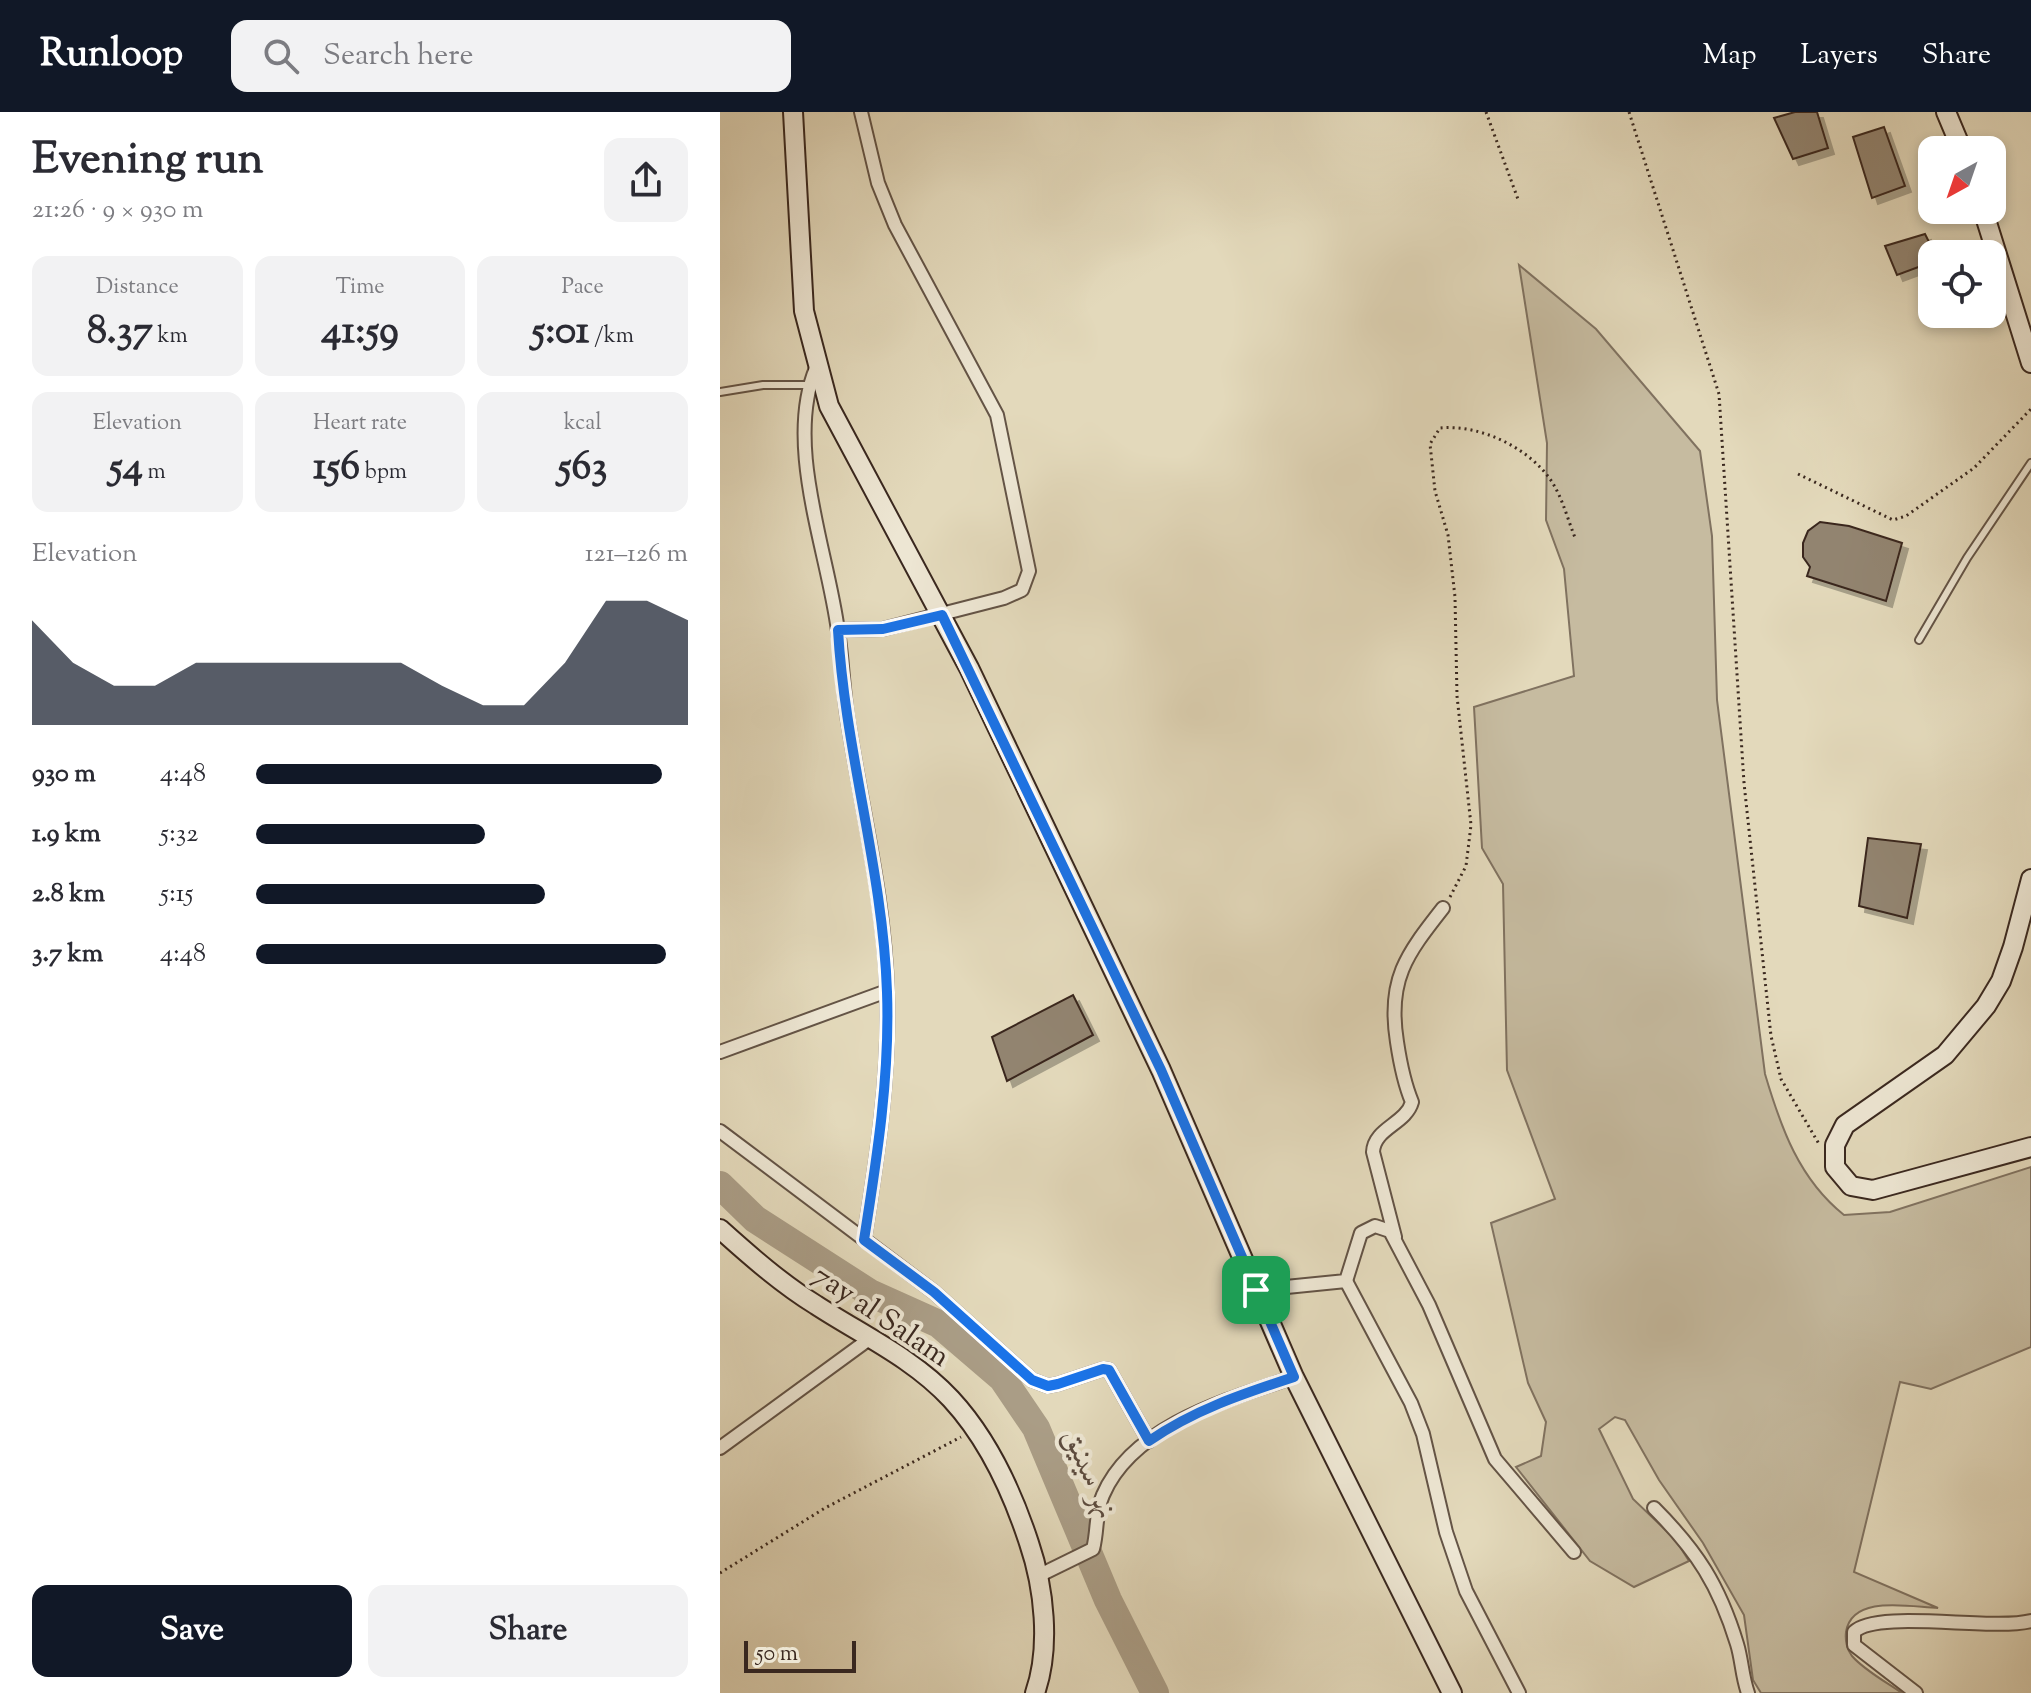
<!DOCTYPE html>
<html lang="en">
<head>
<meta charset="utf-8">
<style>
	body { margin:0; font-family:"Sorts Mill Goudy",Amiri,serif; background:#f2f2f3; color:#2b2b33; height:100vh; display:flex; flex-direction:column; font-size:30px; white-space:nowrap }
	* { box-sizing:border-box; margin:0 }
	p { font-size:26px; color:#7c7c81 }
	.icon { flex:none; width:44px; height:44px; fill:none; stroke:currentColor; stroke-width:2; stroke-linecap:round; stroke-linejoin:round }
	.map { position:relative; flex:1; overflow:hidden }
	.panel { display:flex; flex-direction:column; background:#fff; width:720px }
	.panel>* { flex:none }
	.needle { width:52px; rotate:220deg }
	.controls { position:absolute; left:1198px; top:24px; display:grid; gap:16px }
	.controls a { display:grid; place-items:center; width:88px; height:88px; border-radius:16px; background:#fff; box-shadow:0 4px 12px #0003; font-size:40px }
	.scale { position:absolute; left:24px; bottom:20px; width:112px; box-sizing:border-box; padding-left:8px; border:4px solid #3a281f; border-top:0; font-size:22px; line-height:28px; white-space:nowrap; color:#3a281f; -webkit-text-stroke:6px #ede6d3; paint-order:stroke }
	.pin { position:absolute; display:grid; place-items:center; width:68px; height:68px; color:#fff; margin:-34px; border-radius:16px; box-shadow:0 4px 12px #0006 }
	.round { display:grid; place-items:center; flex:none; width:84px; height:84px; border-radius:16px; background:#f2f2f3 }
	.head { display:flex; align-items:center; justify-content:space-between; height:136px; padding:0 32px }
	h1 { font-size:44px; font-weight:800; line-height:60px }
	.metrics { display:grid; grid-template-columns:repeat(3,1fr); gap:12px; height:136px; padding:8px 32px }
	.metrics div { display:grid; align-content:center; border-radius:16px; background:#f2f2f3; text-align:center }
	.metrics b { font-size:40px; font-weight:800 }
	.metrics small { font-size:22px; font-weight:400 }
	.metrics p { font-size:22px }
	.chart { height:224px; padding:16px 32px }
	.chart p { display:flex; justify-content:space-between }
	.chart svg { width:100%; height:144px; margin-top:8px; fill:#111827; opacity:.7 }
	.cta { display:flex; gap:16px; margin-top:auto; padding:16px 32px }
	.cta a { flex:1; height:92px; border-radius:16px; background:#111827; color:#fff; font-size:32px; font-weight:800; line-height:92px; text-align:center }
	.cta a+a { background:#f2f2f3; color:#2b2b33 }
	ul { padding:0 32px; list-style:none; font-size:26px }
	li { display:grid; grid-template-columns:128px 96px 1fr; align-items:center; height:60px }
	li i { height:20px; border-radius:10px; background:#111827 }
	header { display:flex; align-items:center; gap:48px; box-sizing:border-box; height:112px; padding:0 40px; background:#111827; color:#fff }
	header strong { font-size:38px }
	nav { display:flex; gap:44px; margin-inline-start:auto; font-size:28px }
	.search { width:560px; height:72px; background:#f2f2f3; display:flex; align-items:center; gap:20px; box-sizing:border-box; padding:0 28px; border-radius:16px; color:#7c7c81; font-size:30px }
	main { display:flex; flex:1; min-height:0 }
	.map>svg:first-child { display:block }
	.green { fill:#c6bba0; stroke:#807260; stroke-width:2 }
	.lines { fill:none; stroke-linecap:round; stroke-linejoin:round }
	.river { stroke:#aa9d86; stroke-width:28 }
	.building { fill:#928470; stroke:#3a281f; stroke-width:2; filter:url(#shadow) }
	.lane-casing { stroke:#645446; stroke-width:10 }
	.street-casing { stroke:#645446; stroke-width:16 }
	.secondary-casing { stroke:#3a281f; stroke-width:22 }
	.path { stroke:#3a281f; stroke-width:3; stroke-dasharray:2 4; stroke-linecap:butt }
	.lane { stroke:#ede6d3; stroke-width:6 }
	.street { stroke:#ede6d3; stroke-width:12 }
	.secondary { stroke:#ede6d3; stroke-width:18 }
	.route-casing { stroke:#fff; stroke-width:16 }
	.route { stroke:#1a73e8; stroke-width:10 }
	.labels { text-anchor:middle; stroke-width:8; stroke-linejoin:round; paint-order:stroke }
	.street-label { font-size:30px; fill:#3a281f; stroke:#ede6d3 }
	.water-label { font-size:32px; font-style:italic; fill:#5c4b3e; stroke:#ede6d3 }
</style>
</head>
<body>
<header>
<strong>Runloop</strong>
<div class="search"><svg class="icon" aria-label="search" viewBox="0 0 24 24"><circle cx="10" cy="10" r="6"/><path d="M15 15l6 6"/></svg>Search here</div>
<nav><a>Map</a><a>Layers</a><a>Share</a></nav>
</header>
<main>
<section class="panel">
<div class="head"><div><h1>Evening run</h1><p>21:26 · 9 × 930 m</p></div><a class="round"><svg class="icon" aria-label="share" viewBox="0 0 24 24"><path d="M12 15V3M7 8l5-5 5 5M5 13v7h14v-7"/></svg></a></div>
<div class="metrics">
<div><p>Distance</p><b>8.37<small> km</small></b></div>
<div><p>Time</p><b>41:59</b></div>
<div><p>Pace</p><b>5:01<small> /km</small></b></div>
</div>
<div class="metrics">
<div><p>Elevation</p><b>54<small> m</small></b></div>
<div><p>Heart rate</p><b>156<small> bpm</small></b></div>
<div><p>kcal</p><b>563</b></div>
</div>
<div class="chart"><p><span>Elevation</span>121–126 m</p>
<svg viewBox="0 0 160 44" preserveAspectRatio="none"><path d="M0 44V12L10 25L20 32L30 32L40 25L50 25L60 25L70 25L80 25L90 25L100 32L110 38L120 38L130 25L140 6L150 6L160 12V44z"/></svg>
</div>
<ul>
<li><b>930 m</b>4:48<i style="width:94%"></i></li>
<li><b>1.9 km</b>5:32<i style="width:53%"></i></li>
<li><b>2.8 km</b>5:15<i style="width:67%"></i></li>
<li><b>3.7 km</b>4:48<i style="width:95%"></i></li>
</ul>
<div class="cta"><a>Save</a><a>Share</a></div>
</section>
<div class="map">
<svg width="1311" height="1581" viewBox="0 0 1311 1581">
	<defs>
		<filter id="shadow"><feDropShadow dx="6" dy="6" stdDeviation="0" flood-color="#0004"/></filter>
	</defs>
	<rect width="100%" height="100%" fill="#e3d9bb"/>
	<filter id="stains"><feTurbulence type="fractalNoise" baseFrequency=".0025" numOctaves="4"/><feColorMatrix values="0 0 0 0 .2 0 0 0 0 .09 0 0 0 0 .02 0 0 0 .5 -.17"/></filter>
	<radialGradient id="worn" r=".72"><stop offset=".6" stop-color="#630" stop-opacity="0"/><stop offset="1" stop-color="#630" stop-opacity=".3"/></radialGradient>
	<path class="green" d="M799,153l77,64 104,122 12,85 5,164 48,374c16,54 34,105 79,141l46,-3 141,-45v180l-100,42 -31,-7 -46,190 84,36c-28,-1 -86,-14 -92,24 -1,8 1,18 6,24 12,14 34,26 50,37h-141l-8,-13 -9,-65 -41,-72 -44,-63 -34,-60 -10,-3 -16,12 34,70 42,40 14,22 -55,26 -44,-26 -74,-94 25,-11 5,-34 -18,-39 -37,-160 64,-24 -48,-129 -4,-186 -21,-36 -8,-141 100,-31 -10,-107 -18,-49 1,-77z"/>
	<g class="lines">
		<path class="river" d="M0,1073l35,34 115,74 69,31 63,54 34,50 72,172 47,93"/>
	</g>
	<g class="building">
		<path d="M1075,0h22l11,36 -35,11 -19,-41z"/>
		<path d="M1164,15l21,59 -33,12 -19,-61z"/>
		<path d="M1205,122l7,14v14l-35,13 -12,-29z"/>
		<path d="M1100,410l29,4 53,17 -16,58 -79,-25 3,-9 -7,-10v-14l5,-12z"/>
		<path d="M1148,726l53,6 -14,74 -48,-12z"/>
		<path d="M353,883l20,40 -86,46 -15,-44z"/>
	</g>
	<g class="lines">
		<g class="lane-casing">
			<g id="lane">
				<path d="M0,280l43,-7h46"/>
				<path d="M1199,528l48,-82 64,-95"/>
			</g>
		</g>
		<g class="street-casing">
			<g id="street">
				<path d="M96,256c-32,77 12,184 22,263 5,32 5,64 11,96 14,88 36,176 38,265 3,83 -10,166 -23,248"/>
				<path d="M118,518l45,-1 121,-31 18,-8 7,-19 -32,-156 -102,-190 -17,-42 -17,-71"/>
				<path d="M0,940l167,-61"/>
				<path d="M0,1019l214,161 98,88 16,6 10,-2 45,-15 6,1 40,71"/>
				<path d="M675,1125l-22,-85c1,-24 33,-28 39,-50 -8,-19 -12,-40 -15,-60 -10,-62 9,-87 46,-134"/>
				<path d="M626,1169l65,122 12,31 23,98 20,59 53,102"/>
				<path d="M536,1178l90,-9 15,-48 14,-7 15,5 39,74 66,154 79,93"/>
				<path d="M0,1336l152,-111"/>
				<path d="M934,1396c43,43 65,77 83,136 5,16 5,33 11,49"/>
				<path d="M320,1463l53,-26c5,-18 2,-37 10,-54 30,-70 126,-96 191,-118"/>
				<path d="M1196,1581l-62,-48v-13c22,-23 138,-1 177,-11"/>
			</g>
		</g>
		<g class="secondary-casing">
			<g id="secondary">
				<path d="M73,0l11,199 25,95 140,262 192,402 133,307 158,316"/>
				<path d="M1226,0l16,38"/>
				<path d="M1263,98l48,153"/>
				<path d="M1311,767l-18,68 -12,34 -15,25 -41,49 -100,70 -10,20v22l16,19 22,4 158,-43"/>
				<path d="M0,1117c30,27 62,55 96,76 46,30 97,53 135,94 37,40 61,92 78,144 15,44 22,104 6,150"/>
			</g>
		</g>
		<g class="path">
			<path d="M766,0l33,90"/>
			<path d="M909,0l90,282 25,389 27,253 10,43 38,65"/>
			<path d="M1078,362l95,46 13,-4 68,-48 57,-59"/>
			<path d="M730,785l16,-31 5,-41 -14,-129 -2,-99 -7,-62 -13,-44 -5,-47 10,-16c40,-4 90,20 112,54 11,17 16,39 24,58"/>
			<path d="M0,1461l105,-65 136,-71"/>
		</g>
		<use href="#lane" class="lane"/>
		<use href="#street" class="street"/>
		<use href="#secondary" class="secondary"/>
	</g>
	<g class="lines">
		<g class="route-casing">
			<path id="route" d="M222,503l219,455 133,307c-52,17 -100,33 -145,64l-40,-71 -6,-1 -45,15 -10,2 -16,-6 -98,-88 -70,-52c13,-82 26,-165 23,-248 -4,-122 -42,-240 -49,-362l45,-1z"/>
		</g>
		<use href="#route" class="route"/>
	</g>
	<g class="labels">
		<g class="street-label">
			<text transform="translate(162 1203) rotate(34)" y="10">7ay al Salam</text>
		</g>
		<g class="water-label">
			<text transform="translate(372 1361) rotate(67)" y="11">نهر سينيق</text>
		</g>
	</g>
	<rect width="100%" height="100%" filter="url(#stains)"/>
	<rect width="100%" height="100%" fill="url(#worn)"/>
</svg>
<div class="controls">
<a><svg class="needle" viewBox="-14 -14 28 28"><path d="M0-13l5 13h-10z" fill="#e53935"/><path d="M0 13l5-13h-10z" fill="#7c7c81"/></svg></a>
<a><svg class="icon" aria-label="locate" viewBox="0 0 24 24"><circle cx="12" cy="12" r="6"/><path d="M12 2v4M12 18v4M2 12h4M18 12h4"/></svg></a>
</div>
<div class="scale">50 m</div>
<div class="pin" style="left:536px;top:1178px;background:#1e9e55"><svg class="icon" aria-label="arrive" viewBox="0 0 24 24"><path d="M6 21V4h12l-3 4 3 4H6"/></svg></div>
</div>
</main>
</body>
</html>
